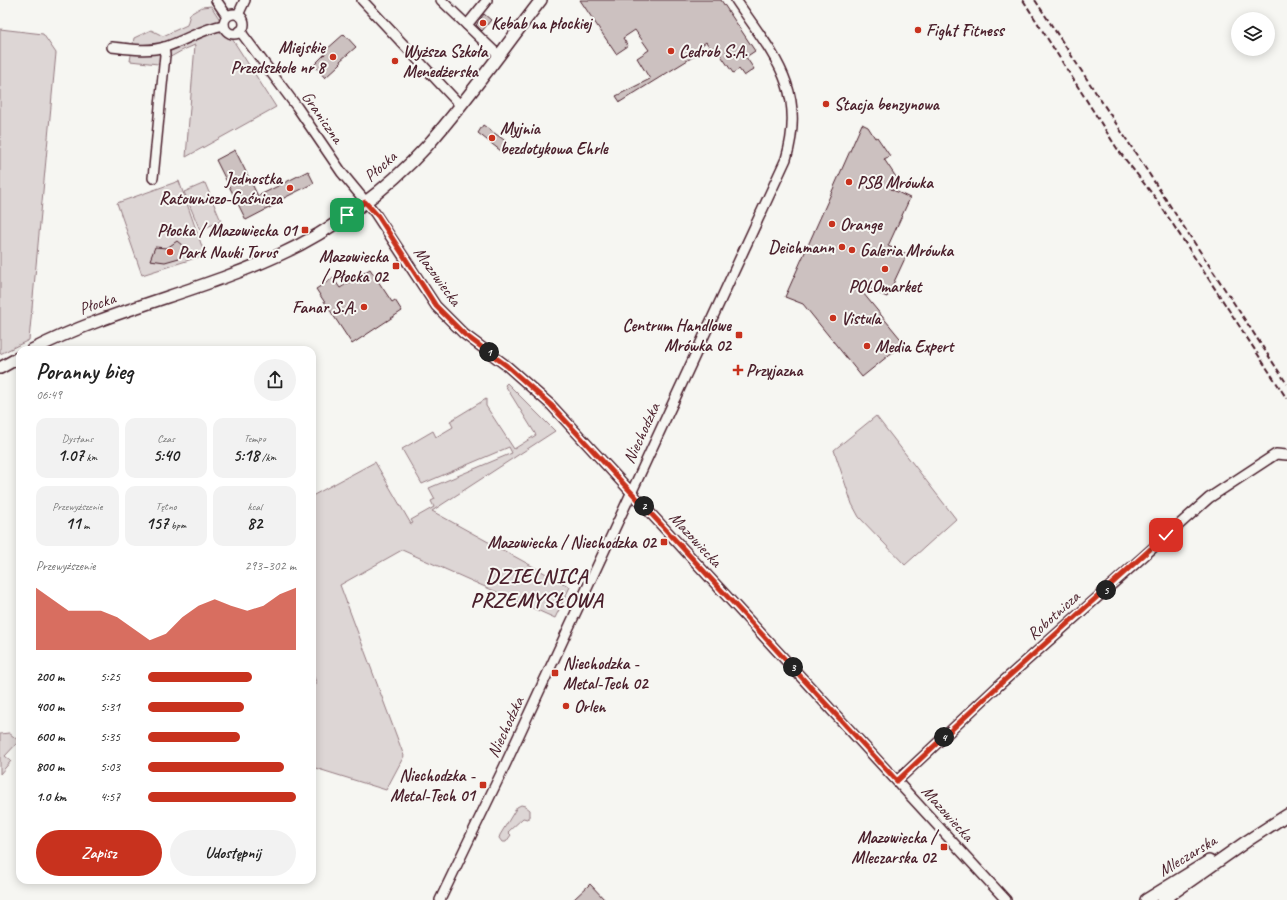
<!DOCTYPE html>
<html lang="pl">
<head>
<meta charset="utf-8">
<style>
	body { margin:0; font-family:Caveat,sans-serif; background:#f2f2f2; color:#222; height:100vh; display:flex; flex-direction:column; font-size:15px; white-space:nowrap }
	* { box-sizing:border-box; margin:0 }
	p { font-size:13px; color:#767676 }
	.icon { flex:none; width:22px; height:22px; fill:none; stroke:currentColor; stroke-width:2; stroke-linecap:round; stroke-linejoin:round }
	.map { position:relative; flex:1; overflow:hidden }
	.sheet { position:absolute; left:16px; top:346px; width:300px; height:538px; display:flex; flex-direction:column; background:#fff; border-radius:12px; box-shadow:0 2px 10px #0003 }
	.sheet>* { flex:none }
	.controls { position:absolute; left:1231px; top:12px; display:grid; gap:8px }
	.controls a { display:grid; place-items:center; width:44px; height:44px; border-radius:50%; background:#fff; box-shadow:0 2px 10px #0003; font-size:20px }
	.pin { position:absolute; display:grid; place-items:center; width:34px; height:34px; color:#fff; margin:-17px; border-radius:8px; box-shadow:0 2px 6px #0006 }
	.km { position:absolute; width:20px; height:20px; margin:-10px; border-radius:50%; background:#222; color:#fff; font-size:11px; line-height:20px; text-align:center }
	.round { display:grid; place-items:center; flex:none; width:42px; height:42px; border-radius:21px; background:#f2f2f2 }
	.headline { display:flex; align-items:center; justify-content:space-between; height:68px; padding:0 20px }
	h1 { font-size:22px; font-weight:700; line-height:30px }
	.metrics { display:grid; grid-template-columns:repeat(3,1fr); gap:6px; height:68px; padding:4px 20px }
	.metrics div { display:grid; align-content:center; border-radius:10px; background:#f2f2f2; text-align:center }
	.metrics b { font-size:17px; font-weight:700 }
	.metrics small { font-size:11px; font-weight:400 }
	.metrics p { font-size:11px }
	.chart { height:112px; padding:8px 20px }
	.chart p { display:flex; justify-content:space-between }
	.chart svg { width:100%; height:72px; margin-top:4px; fill:#c8321e; opacity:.7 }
	.button { display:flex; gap:8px; margin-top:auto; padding:8px 20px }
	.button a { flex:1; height:46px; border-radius:24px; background:#c8321e; color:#fff; font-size:16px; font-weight:700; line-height:46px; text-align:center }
	.button a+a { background:#f2f2f2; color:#222 }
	ul { padding:0 20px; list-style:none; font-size:13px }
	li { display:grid; grid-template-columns:64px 48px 1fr; align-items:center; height:30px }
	li i { height:10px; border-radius:5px; background:#c8321e }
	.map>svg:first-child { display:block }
	.green { fill:#ddd6d5; stroke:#947a80 }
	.building { fill:#ccc1c0; stroke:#4a1f2b }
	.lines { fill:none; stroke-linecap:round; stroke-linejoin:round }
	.minor-casing { stroke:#4a1f2b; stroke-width:12 }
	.major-casing { stroke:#4a1f2b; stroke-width:14 }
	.minor { stroke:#f6f6f2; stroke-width:9 }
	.major { stroke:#f6f6f2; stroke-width:11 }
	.rail { stroke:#4a1f2b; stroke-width:2; stroke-dasharray:6 3; stroke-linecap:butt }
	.route-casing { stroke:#fff; stroke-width:8 }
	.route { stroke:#c8321e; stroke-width:5 }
	.poi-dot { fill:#c8321e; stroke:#f6f6f2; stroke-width:1.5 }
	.labels { text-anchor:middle; stroke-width:4; stroke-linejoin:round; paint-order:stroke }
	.poi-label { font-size:17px; font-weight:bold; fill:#4a1f2b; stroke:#f6f6f2; text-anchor:start }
	.street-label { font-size:17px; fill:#4a1f2b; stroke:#f6f6f2 }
	.district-label { font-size:21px; font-weight:bold; letter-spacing:1px; fill:#4a1f2b; stroke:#f6f6f2 }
</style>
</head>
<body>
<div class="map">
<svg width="1287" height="900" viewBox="0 0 1287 900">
	<rect width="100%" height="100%" fill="#f6f6f2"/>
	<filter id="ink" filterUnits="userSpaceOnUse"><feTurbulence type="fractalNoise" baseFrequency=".025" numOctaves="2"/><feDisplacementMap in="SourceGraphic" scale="8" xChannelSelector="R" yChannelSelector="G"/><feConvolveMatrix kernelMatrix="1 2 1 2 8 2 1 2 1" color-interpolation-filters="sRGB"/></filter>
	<g filter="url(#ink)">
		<g class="green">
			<path d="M211,6l65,101 -90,50 9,-112 -12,5 -25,14 -28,-3 4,-23 17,-8 12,6 24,-11 3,-11 12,-7z"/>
			<path d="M0,29l43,5 13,19 -27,287 -29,14z"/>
			<path d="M179,181l26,74 -63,20 -25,-72z"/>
			<path d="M205,183l16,38 -21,9 -16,-38z"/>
			<path d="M507,383l48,48 -123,80 138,76 -15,31 -153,-68 -62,35 64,171 -18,34 -74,-23v-80l5,-3 -5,-11v-177l63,-34 36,62 2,-1 -2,-3 23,-13 -3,-6 4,-2 -6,-11 83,-35 -3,-6 -87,37 -20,-35 31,-18 3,6 17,-10 -3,-6 36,-22v7l28,43 22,-14 -31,-50z"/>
			<path d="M876,416l80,103 -51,46 -46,-48 -7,-13 -18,-54z"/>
			<path d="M9,733l10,8 -14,15 6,5 -11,13v-40z"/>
			<path d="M521,805l4,1 5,4v7l-3,2 -4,-1 -15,14 3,3 -5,7h-4l-3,-4 1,-3 17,-28z"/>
		</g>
		<g class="building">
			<path d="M580,0h141l34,51 -9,6 8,12 -10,7 -5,-7 -6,4 -18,-26 -4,2 -5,-7 -12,9 2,4 -76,47 -4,-6 34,-17 -13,-21 12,-8 -14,-20 -12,8 5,8 -12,8z"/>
			<path d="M484,14l7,6 -9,11 -6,-6z"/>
			<path d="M344,34l12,13 -16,14 1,2 -2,2 -14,13 -11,-13 13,-13 -1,-2z"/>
			<path d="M862,124l6,3 7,11 2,-1 13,19 -6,3 12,18 -5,12 19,9 -22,48 19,8 -20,43 -33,-15 50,61 -42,34 -59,-73 -18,-7z"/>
			<path d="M483,125l24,17 -6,9 -23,-18z"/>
			<path d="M235,150l23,46 50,-25 6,12 -42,21 1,2 -27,14 -30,-60z"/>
			<path d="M177,241l11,9 -4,4 -5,4 -14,4 -15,-2 5,-13 12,1z"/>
			<path d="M370,269l22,33 3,-2 7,11 -50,33 -36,-55 17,-11 7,10z"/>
			<path d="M590,884l15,16h-32z"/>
		</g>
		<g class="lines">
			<g class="minor-casing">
				<g id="minor">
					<path d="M216,0l11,16"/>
					<path d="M362,0l98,105"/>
					<path d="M441,0l57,55"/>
					<circle cx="234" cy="24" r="10"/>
					<path d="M238,15l7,-15"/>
					<path d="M467,25l20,-25"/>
					<path d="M240,31l57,76 45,66 33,40 61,93 28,28 43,32 44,39 455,495"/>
					<path d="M112,47c17,2 36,5 53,0 22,-7 36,-18 59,-22"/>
					<path d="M153,178l12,-123 -1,-8"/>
					<path d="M897,781l101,-95 211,-188 67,-44 11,1"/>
					<path d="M440,900l66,-137 280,-604c21,-70 -13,-104 -50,-159"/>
				</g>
			</g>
			<g class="major-casing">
				<g id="major">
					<path d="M32,350c79,-41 167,-58 247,-95 53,-24 109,-66 148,-109 41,-46 76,-97 114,-146"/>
					<path d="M0,368l20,-11"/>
					<path d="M1146,900l63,-39"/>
					<path d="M1163,900l84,-59 40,-26"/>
				</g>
			</g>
			<use href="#minor" class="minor"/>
			<use href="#major" class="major"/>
			<g class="rail">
				<path d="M1023,0l95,150 39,50 130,199"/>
				<path d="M1035,0l252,384"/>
			</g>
		</g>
	</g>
	<g class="lines" filter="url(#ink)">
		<g class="route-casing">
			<path id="route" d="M347,215l18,-13 13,14 58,90 28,28 43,32 44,39 346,376 101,-95 168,-151"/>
		</g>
		<use href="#route" class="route"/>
	</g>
	<g class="poi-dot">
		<circle cx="483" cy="23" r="4"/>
		<circle cx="918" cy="30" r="4"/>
		<circle cx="671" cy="51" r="4"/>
		<circle cx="333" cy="57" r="4"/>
		<circle cx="395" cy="61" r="4"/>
		<circle cx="826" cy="104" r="4"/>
		<circle cx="492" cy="138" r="4"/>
		<circle cx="849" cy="182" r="4"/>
		<circle cx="290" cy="188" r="4"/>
		<circle cx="832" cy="224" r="4"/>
		<rect x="301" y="226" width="8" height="8" rx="2"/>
		<circle cx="842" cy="247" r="4"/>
		<circle cx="852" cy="250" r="4"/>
		<circle cx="170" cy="252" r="4"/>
		<rect x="392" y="262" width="8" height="8" rx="2"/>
		<circle cx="885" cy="269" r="4"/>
		<circle cx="364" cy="307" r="4"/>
		<circle cx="833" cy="318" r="4"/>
		<rect x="735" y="331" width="8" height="8" rx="2"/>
		<circle cx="867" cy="346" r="4"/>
		<path d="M736 364h4v4h4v4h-4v4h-4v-4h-4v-4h4z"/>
		<rect x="660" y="538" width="8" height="8" rx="2"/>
		<rect x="551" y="669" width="8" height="8" rx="2"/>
		<circle cx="566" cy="706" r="4"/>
		<rect x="479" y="781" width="8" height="8" rx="2"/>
		<rect x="940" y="843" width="8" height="8" rx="2"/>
	</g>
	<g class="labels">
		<g class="poi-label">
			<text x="491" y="29">Kebab na płockiej</text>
			<text x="926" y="36">Fight Fitness</text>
			<text x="325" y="53" text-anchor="end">Miejskie<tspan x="325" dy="20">Przedszkole nr 8</tspan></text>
			<text x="403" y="57">Wyższa Szkoła<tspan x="403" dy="20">Menedżerska</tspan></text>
			<text x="679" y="57">Cedrob S.A.</text>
			<text x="834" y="110">Stacja benzynowa</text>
			<text x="500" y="134">Myjnia<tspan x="500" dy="20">bezdotykowa Ehrle</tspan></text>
			<text x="282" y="184" text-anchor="end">Jednostka<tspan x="282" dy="20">Ratowniczo-Gaśnicza</tspan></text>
			<text x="857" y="188">PSB Mrówka</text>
			<text x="840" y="230">Orange</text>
			<text x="297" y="236" text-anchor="end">Płocka / Mazowiecka 01</text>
			<text x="834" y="253" text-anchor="end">Deichmann</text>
			<text x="860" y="256">Galeria Mrówka</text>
			<text x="178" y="258">Park Nauki Torus</text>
			<text x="388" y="262" text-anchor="end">Mazowiecka<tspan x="388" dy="20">/ Płocka 02</tspan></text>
			<text x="885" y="292" text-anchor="middle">POLOmarket</text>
			<text x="356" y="313" text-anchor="end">Fanar S.A.</text>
			<text x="841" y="324">Vistula</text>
			<text x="731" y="331" text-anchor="end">Centrum Handlowe<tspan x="731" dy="20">Mrówka 02</tspan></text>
			<text x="875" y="352">Media Expert</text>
			<text x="746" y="376">Przyjazna</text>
			<text x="656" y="548" text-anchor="end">Mazowiecka / Niechodzka 02</text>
			<text x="563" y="669">Niechodzka -<tspan x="563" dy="20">Metal-Tech 02</tspan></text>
			<text x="574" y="712">Orlen</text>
			<text x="475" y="781" text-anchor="end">Niechodzka -<tspan x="475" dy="20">Metal-Tech 01</tspan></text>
			<text x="936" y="843" text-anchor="end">Mazowiecka /<tspan x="936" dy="20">Mleczarska 02</tspan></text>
		</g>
		<g class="street-label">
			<text transform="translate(323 117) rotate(55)" y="6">Graniczna</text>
			<text transform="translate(380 166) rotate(-42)" y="6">Płocka</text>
			<text transform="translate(438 276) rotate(54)" y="6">Mazowiecka</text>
			<text transform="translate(97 303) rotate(-19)" y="6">Płocka</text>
			<text transform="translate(641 433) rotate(-65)" y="6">Niechodzka</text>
			<text transform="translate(696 539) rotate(47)" y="6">Mazowiecka</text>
			<text transform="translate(1053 615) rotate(-42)" y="6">Robotnicza</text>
			<text transform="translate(505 727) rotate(-65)" y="6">Niechodzka</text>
			<text transform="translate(948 813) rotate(48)" y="6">Mazowiecka</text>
			<text transform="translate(1187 855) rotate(-31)" y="6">Mleczarska</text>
		</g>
		<g class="district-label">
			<text x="537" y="583">DZIELNICA<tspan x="537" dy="24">PRZEMYSŁOWA</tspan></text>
		</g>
	</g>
</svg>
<div class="controls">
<a><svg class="icon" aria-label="layers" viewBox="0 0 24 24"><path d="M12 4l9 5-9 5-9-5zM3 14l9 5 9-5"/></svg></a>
</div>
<div class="pin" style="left:347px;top:215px;background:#1e9e55"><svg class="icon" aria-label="arrive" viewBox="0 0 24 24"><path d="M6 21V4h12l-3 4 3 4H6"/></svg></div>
<div class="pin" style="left:1166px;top:535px;background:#d93025"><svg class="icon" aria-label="check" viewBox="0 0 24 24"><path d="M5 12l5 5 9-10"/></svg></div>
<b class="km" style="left:489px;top:352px">1</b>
<b class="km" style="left:644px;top:506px">2</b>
<b class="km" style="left:793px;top:667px">3</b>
<b class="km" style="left:944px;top:737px">4</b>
<b class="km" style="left:1106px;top:590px">5</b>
<section class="sheet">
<div class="headline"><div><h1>Poranny bieg</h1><p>06:49</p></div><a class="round"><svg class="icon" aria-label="share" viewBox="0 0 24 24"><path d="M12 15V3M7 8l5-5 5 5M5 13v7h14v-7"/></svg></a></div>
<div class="metrics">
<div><p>Dystans</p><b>1.07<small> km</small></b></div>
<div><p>Czas</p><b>5:40</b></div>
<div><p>Tempo</p><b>5:18<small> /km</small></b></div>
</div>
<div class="metrics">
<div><p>Przewyższenie</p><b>11<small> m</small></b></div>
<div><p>Tętno</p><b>157<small> bpm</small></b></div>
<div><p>kcal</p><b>82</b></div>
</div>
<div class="chart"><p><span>Przewyższenie</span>293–302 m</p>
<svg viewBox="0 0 160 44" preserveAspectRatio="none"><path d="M0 44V6L10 13L20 20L30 20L40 20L50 24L60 31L70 38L80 34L90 24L100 17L110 13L120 17L130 20L140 17L150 10L160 6V44z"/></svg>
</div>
<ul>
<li><b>200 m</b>5:25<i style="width:70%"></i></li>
<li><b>400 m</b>5:31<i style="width:65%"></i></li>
<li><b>600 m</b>5:35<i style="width:62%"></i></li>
<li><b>800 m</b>5:03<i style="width:92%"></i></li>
<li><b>1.0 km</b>4:57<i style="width:100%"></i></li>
</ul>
<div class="button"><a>Zapisz</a><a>Udostępnij</a></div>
</section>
</div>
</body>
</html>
